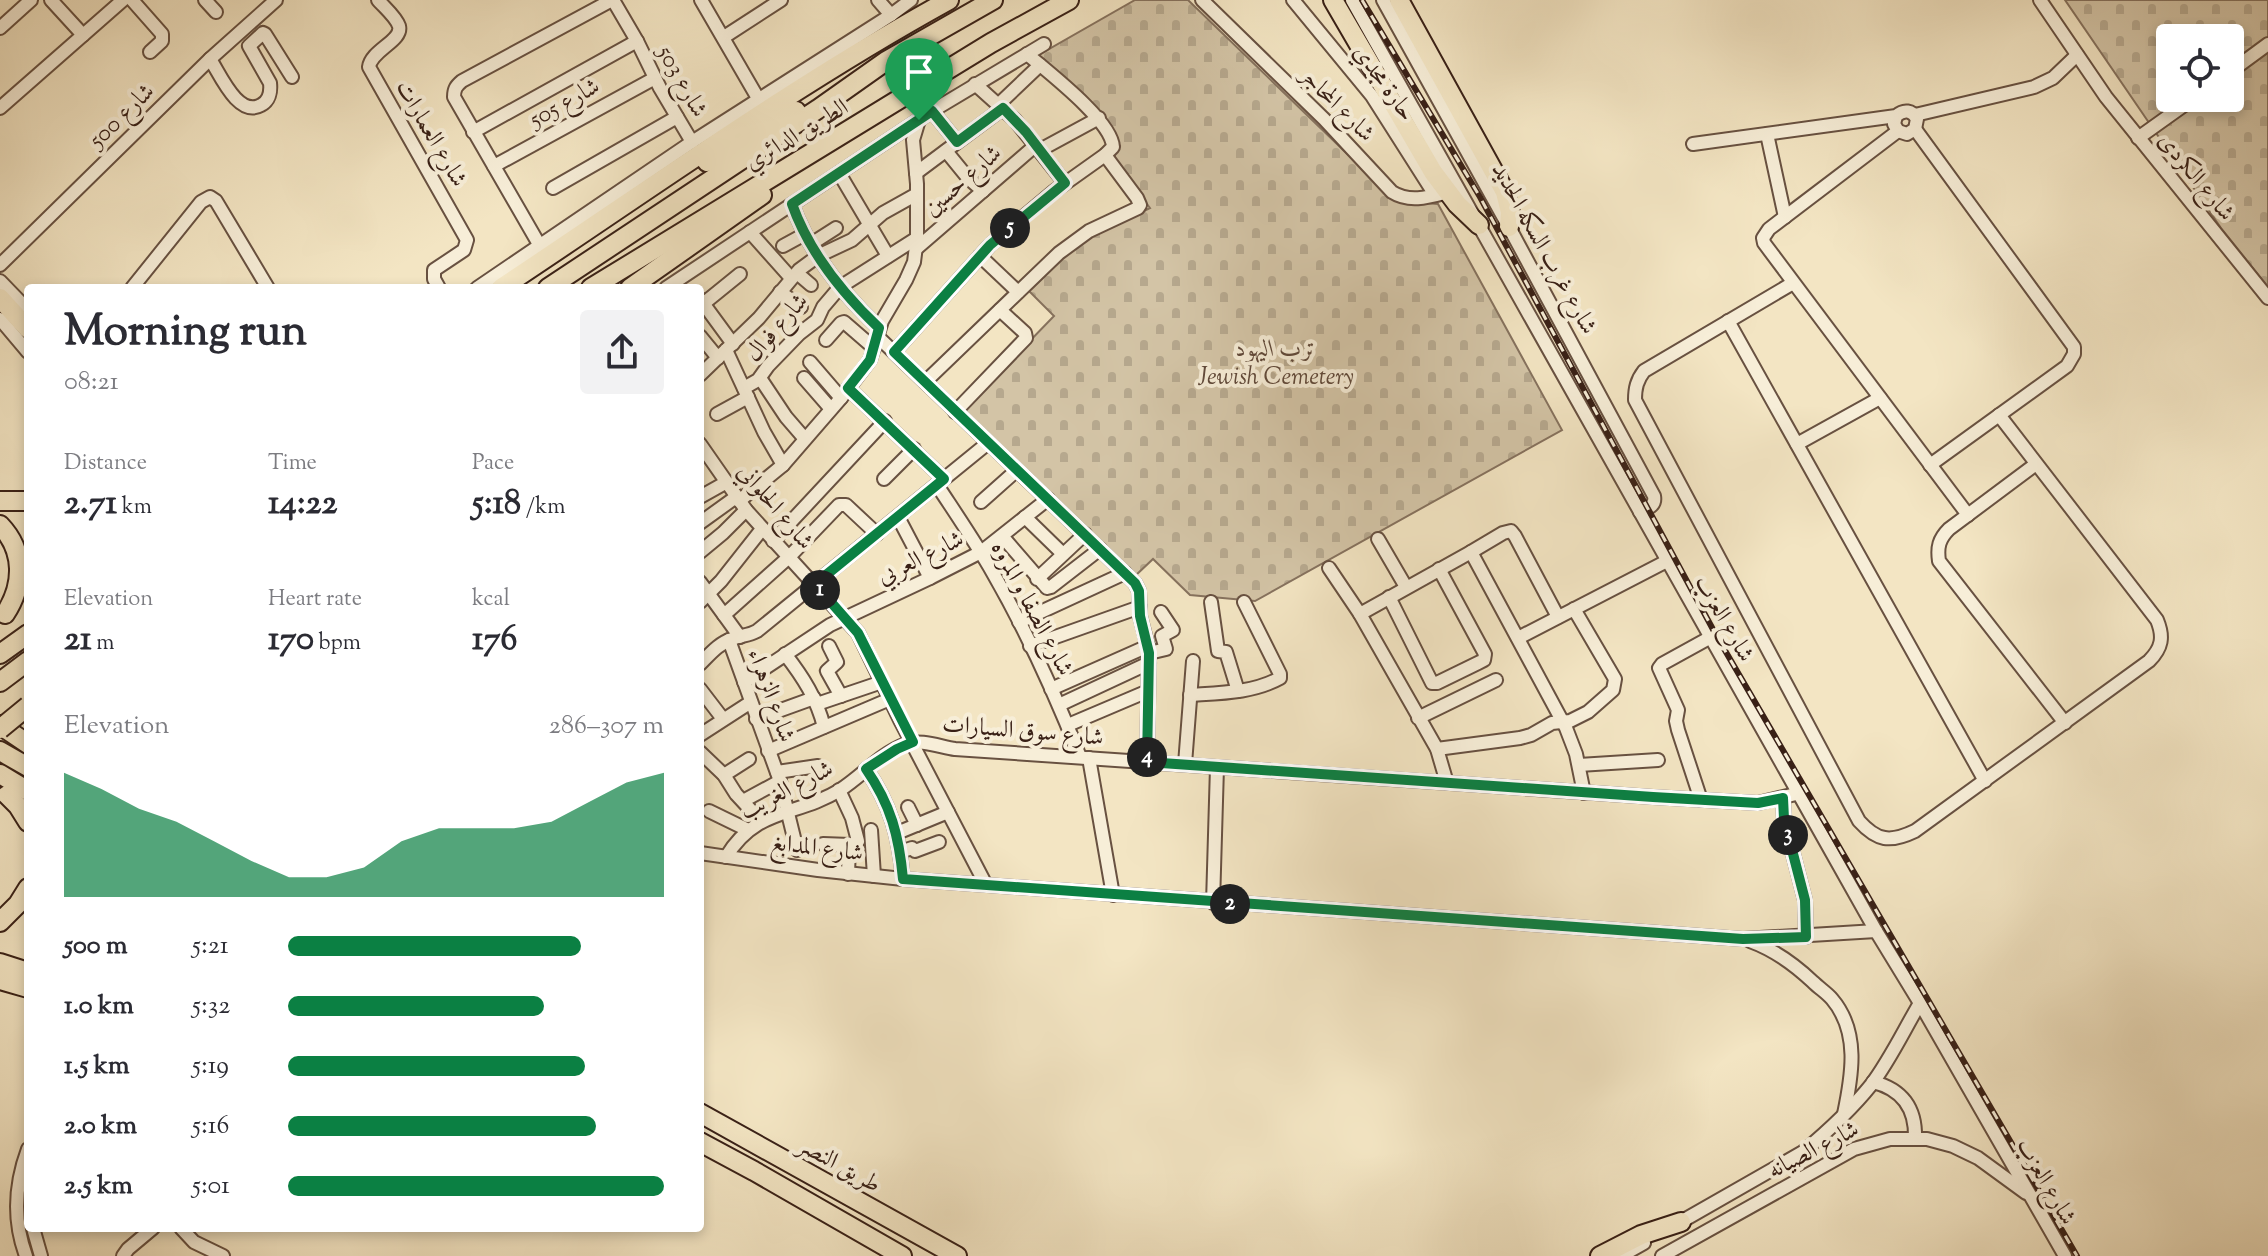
<!DOCTYPE html>
<html lang="en">
<head>
<meta charset="utf-8">
<style>
	body { margin:0; font-family:"Sorts Mill Goudy",Amiri,serif; background:#f2f2f3; color:#2b2b33; height:100vh; display:flex; flex-direction:column; font-size:30px; white-space:nowrap }
	* { box-sizing:border-box; margin:0 }
	p { font-size:26px; color:#7c7c81 }
	.icon { flex:none; width:44px; height:44px; fill:none; stroke:currentColor; stroke-width:2; stroke-linecap:round; stroke-linejoin:round }
	.map { position:relative; flex:1; overflow:hidden }
	.side { position:absolute; left:24px; top:284px; width:680px; height:948px; display:flex; flex-direction:column; background:#fff; border-radius:8px; box-shadow:0 4px 12px #0003 }
	.side>* { flex:none }
	.tools { position:absolute; left:2156px; top:24px; display:grid; gap:16px }
	.tools a { display:grid; place-items:center; width:88px; height:88px; border-radius:8px; background:#fff; box-shadow:0 4px 12px #0003; font-size:40px }
	.pin { position:absolute; display:grid; place-items:center; width:68px; height:68px; color:#fff; margin:-82px -34px; border-radius:50% 50% 50% 0; rotate:-45deg; box-shadow:0 0 8px #0007 }
	.pin .icon { rotate:45deg }
	.km { position:absolute; width:40px; height:40px; margin:-20px; border-radius:50%; background:#222; color:#fff; font-size:22px; line-height:40px; text-align:center }
	.round { display:grid; place-items:center; flex:none; width:84px; height:84px; border-radius:8px; background:#f2f2f3 }
	.headline { display:flex; align-items:center; justify-content:space-between; height:136px; padding:0 40px }
	h1 { font-size:44px; font-weight:800; line-height:60px }
	.metrics { display:grid; grid-template-columns:repeat(3,1fr); gap:12px; height:136px; padding:8px 40px }
	.metrics div { display:grid; align-content:center }
	.metrics b { font-size:34px; font-weight:800 }
	.metrics small { font-size:22px; font-weight:400 }
	.metrics p { font-size:22px }
	.chart { height:224px; padding:16px 40px }
	.chart p { display:flex; justify-content:space-between }
	.chart svg { width:100%; height:144px; margin-top:8px; fill:#0b8043; opacity:.7 }
	ul { padding:0 40px; list-style:none; font-size:26px }
	li { display:grid; grid-template-columns:128px 96px 1fr; align-items:center; height:60px }
	li i { height:20px; border-radius:10px; background:#0b8043 }
	.map>svg:first-child { display:block }
	.cemetery { fill:url(#cemetery-stones); stroke:#86725e; stroke-width:2; fill-rule:evenodd }
	.lines { fill:none; stroke-linecap:round; stroke-linejoin:round }
	.minor-casing { stroke:#685141; stroke-width:16 }
	.highway-casing { stroke:#392016; stroke-width:22 }
	.minor { stroke:#f7eed8; stroke-width:12 }
	.highway { stroke:#f3e5c3; stroke-width:18 }
	.rail-casing { stroke:#392016; stroke-width:6 }
	.rail { stroke:#f7eed8; stroke-width:3; stroke-dasharray:9; stroke-linecap:butt }
	.highway-bridge-casing { stroke:#392016; stroke-width:22; stroke-linecap:butt }
	.highway-bridge { stroke:#f3e5c3; stroke-width:18 }
	.route-casing { stroke:#fff; stroke-width:16 }
	.route { stroke:#0b8043; stroke-width:10 }
	.labels { text-anchor:middle; stroke-width:8; stroke-linejoin:round; paint-order:stroke }
	.street-label { font-size:24px; fill:#392016; stroke:#f7eed8 }
	.park-label { font-size:24px; font-style:italic; fill:#60493a; stroke:#f7eed8 }
</style>
</head>
<body>
<div class="map">
<svg width="2268" height="1256" viewBox="0 0 2268 1256">
	<defs>
		<pattern id="cemetery-stones" width="16" height="16" patternUnits="userSpaceOnUse" patternTransform="scale(2)"><rect width="16" height="16" fill="#d3c4a6"/><path d="M2 7V4a2 2 0 0 1 4 0v3zM10 15v-3a2 2 0 0 1 4 0v3z" fill="#b6a88e"/></pattern>
	</defs>
	<rect width="100%" height="100%" fill="#f3e5c3"/>
	<filter id="stains"><feTurbulence type="fractalNoise" baseFrequency=".0025" numOctaves="4"/><feColorMatrix values="0 0 0 0 .2 0 0 0 0 .09 0 0 0 0 .02 0 0 0 .5 -.17"/></filter>
	<radialGradient id="worn" r=".72"><stop offset=".6" stop-color="#630" stop-opacity="0"/><stop offset="1" stop-color="#630" stop-opacity=".3"/></radialGradient>
	<g class="cemetery">
		<path d="M1135,0h53l208,201 42,3 124,226 -307,171 -65,-6 -37,-36 -18,17 -172,-166 91,-94 -25,-25 35,-34 28,-21 58,-28 -38,-52 8,-10 -19,-28 -64,-62z"/>
		<path d="M2065,0h203v287l-47,-59zM2170,38h60v60h-60z"/>
	</g>
	<g class="lines">
		<g class="minor-casing">
			<g id="minor">
				<path d="M51,0l32,35"/>
				<path d="M132,0l30,34v7l-12,11"/>
				<path d="M205,0l11,12"/>
				<path d="M378,0c6,7 18,17 21,26 4,15 -28,24 -30,41l98,173 -3,10 -30,20v9l5,9"/>
				<path d="M613,0l24,41 23,47 32,54"/>
				<path d="M701,0l58,100"/>
				<path d="M878,0l13,15"/>
				<path d="M1202,0l122,119 68,73c19,12 40,4 60,-1"/>
				<path d="M1293,0l79,96 63,99"/>
				<path d="M1352,0l524,931 44,72 145,253"/>
				<path d="M1383,0l126,227 145,269c2,10 -6,12 -14,16"/>
				<path d="M2040,0l66,97 162,201"/>
				<path d="M0,28l31,-28"/>
				<path d="M724,37l57,-37"/>
				<path d="M210,59c10,15 28,59 51,46 8,-4 10,-13 9,-22l-21,-37 14,-13 2,1 27,43"/>
				<path d="M2230,72l38,-28"/>
				<path d="M975,84l40,36 50,63"/>
				<path d="M999,104l41,-39"/>
				<path d="M0,108l123,-108"/>
				<path d="M932,111l25,31"/>
				<path d="M1915,115l119,-28 19,-9 24,-23"/>
				<path d="M1915,129l159,218v7l-7,12 -137,99"/>
				<path d="M1898,131l-129,98 -6,9 1,5 204,272"/>
				<path d="M473,132l164,-91"/>
				<path d="M1767,134l18,83"/>
				<path d="M2138,138l56,-40"/>
				<path d="M1693,144l203,-28c8,-7 16,-6 21,3l-2,10 -8,5 -9,-3 -4,-7 2,-8"/>
				<path d="M1040,150l59,-32"/>
				<path d="M946,151l22,27 15,13"/>
				<path d="M494,166l161,-88"/>
				<path d="M839,173l49,83"/>
				<path d="M916,173l87,-65"/>
				<path d="M553,188l124,-71"/>
				<path d="M792,204c17,48 50,89 87,124"/>
				<path d="M750,232l41,46"/>
				<path d="M811,244l25,-16"/>
				<path d="M540,246l-86,-149c0,-8 2,-11 8,-16l150,-81"/>
				<path d="M783,246l22,-12"/>
				<path d="M917,248l119,-103"/>
				<path d="M980,256l38,36"/>
				<path d="M0,265l210,-206 66,-59"/>
				<path d="M797,273l14,12"/>
				<path d="M0,281l28,29"/>
				<path d="M1793,283l-149,88c-7,9 -9,17 -9,29l224,421c18,20 31,22 56,10l234,-170c13,-13 15,-24 8,-41l-158,-205"/>
				<path d="M132,288l69,-86 9,-5 6,4 52,87"/>
				<path d="M477,288l215,-146 199,-127 20,-15"/>
				<path d="M666,288l266,-177 112,-67"/>
				<path d="M780,292l21,15"/>
				<path d="M700,299l33,45"/>
				<path d="M703,304l37,-30"/>
				<path d="M0,319l28,33"/>
				<path d="M1728,321l257,460"/>
				<path d="M700,336l18,22"/>
				<path d="M877,336l258,247 4,8 1,25 9,35 -2,111"/>
				<path d="M826,340l15,-17 3,-1 30,26"/>
				<path d="M726,350l38,82 19,33"/>
				<path d="M894,352l96,-107 63,-53 52,-37 8,-8c-1,-26 -65,-75 -86,-93"/>
				<path d="M810,362l31,36"/>
				<path d="M700,375l59,-57 40,-48 19,-14 34,-16 31,-27 34,-19"/>
				<path d="M760,378l26,39 19,22"/>
				<path d="M804,378l27,31"/>
				<path d="M925,382l134,-129 30,-22 49,-23 2,-3 -3,-7 -32,-43"/>
				<path d="M744,388l14,-8 10,-14 31,-32 18,-14 6,-13 17,-20 77,-49"/>
				<path d="M848,388l96,91"/>
				<path d="M955,412l71,-74 -1,-5 -25,-23"/>
				<path d="M717,414l31,-17"/>
				<path d="M700,444l46,66 112,123 42,87 86,165"/>
				<path d="M1797,444l83,-46"/>
				<path d="M2036,464l-87,65c-10,10 -12,18 -10,32l126,162"/>
				<path d="M884,479l30,-30"/>
				<path d="M937,485c19,29 39,58 56,88 34,59 62,121 87,184"/>
				<path d="M700,497l25,-14"/>
				<path d="M739,501l44,-36 58,-67 29,-38 12,-39 24,-41 8,-18 3,-24v-54l-4,-44 6,-20"/>
				<path d="M981,502l36,-32"/>
				<path d="M898,517l32,61"/>
				<path d="M1025,517l38,37"/>
				<path d="M700,523l36,-26"/>
				<path d="M1002,536l45,52 4,-1 49,-38"/>
				<path d="M1378,539l28,48"/>
				<path d="M773,541l112,-120"/>
				<path d="M700,552l23,-19 23,-23"/>
				<path d="M1471,552l32,-19 8,-2 4,5 43,81"/>
				<path d="M1329,568l31,46 111,-62 95,176 10,26 8,39"/>
				<path d="M1037,579l48,-45"/>
				<path d="M700,582l40,55"/>
				<path d="M1389,597l43,86h5l41,-20 6,-3 1,-6 -46,-85"/>
				<path d="M700,602l21,-21 41,-52"/>
				<path d="M1211,602l7,49 8,1 12,39"/>
				<path d="M1360,614l77,135 10,34"/>
				<path d="M724,615l65,-58 50,-52h7l31,29"/>
				<path d="M1019,622l106,-49"/>
				<path d="M1518,638l149,-77"/>
				<path d="M729,640l51,141 17,69"/>
				<path d="M829,646l8,16 -10,9 14,25"/>
				<path d="M1030,646l110,-39"/>
				<path d="M1149,653l17,-4 -4,-13 11,-6 -12,-18"/>
				<path d="M785,654c18,23 32,45 39,73"/>
				<path d="M700,664c10,-10 19,-21 32,-25 9,-4 16,-3 25,-8l231,-188"/>
				<path d="M744,682l86,-57 100,-47 51,-26 67,-53"/>
				<path d="M700,689l23,30"/>
				<path d="M1051,689l97,-43"/>
				<path d="M1190,695c30,-2 63,-2 90,-17v-4l-36,-72"/>
				<path d="M817,704l65,-22"/>
				<path d="M1059,705l90,-42"/>
				<path d="M1418,718l78,-38"/>
				<path d="M756,719l58,-21"/>
				<path d="M1068,725l80,-34"/>
				<path d="M700,735l51,-33"/>
				<path d="M1437,749l83,-11 11,-3 21,-12 18,-2 18,-9 25,-22 2,-11 -41,-70"/>
				<path d="M768,751l122,-52"/>
				<path d="M700,752l24,23 12,19 25,27"/>
				<path d="M1089,758l24,137"/>
				<path d="M1185,764l8,-103"/>
				<path d="M1579,765l79,-5"/>
				<path d="M866,769c25,36 33,67 37,110"/>
				<path d="M777,772l41,-6"/>
				<path d="M724,775l25,-16"/>
				<path d="M839,790l13,28 6,23 -9,5 -1,28"/>
				<path d="M1783,798l1,21 21,81 1,37"/>
				<path d="M1701,800l-23,-70 -2,-9 2,-11 -19,-42 3,-4 49,-27"/>
				<path d="M743,801l37,-20"/>
				<path d="M908,807l9,18"/>
				<path d="M709,811l39,19"/>
				<path d="M871,830l3,46"/>
				<path d="M897,833l51,-21"/>
				<path d="M823,844l27,1"/>
				<path d="M900,852l12,-4 3,3 24,-9"/>
				<path d="M700,853l118,17 85,9 840,60 133,-8"/>
				<path d="M726,857c30,-50 70,-40 114,-67 23,-15 40,-36 66,-46 14,-5 35,3 49,5l698,48 105,6 42,-10"/>
				<path d="M1213,903l4,-136"/>
				<path d="M1750,941c25,9 44,23 63,41 6,6 14,11 19,17 28,33 20,77 12,115"/>
				<path d="M1873,1082c29,7 43,26 42,56"/>
				<path d="M1677,1224l126,-72c25,-21 48,-42 68,-67 19,-25 33,-55 49,-82"/>
				<path d="M33,1228l8,28"/>
				<path d="M181,1228l13,14 29,14"/>
				<path d="M26,1256c-13,-35 -11,-72 2,-107"/>
				<path d="M123,1256l5,-7 25,-21"/>
				<path d="M1621,1256l23,-13"/>
				<path d="M1662,1256l192,-107 36,-10h37l26,7 25,12 48,35"/>
			</g>
		</g>
		<g class="highway-casing">
			<g id="highway">
				<path d="M1333,0l100,172 24,32 22,21"/>
				<path d="M1399,0l106,192 5,20 -1,15"/>
				<path d="M707,162l89,-51"/>
				<path d="M501,288c148,-98 292,-202 448,-288"/>
				<path d="M548,288l270,-179 68,-48 107,-61"/>
				<path d="M591,288l400,-245 78,-43"/>
				<path d="M630,288l132,-93"/>
				<path d="M0,298l28,31"/>
				<path d="M0,501h28"/>
				<path d="M0,525c25,26 24,60 5,89"/>
				<path d="M0,654l28,-20"/>
				<path d="M0,682l28,-21"/>
				<path d="M0,725l28,19"/>
				<path d="M0,751l28,16"/>
				<path d="M0,774l28,17"/>
				<path d="M7,795l11,11 10,16"/>
				<path d="M0,922l18,-18 10,-16"/>
				<path d="M0,963l28,9"/>
				<path d="M0,980l28,8"/>
				<path d="M700,1113l257,143"/>
				<path d="M700,1142l54,29 148,85"/>
				<path d="M1600,1256l41,-21 40,-13"/>
			</g>
		</g>
		<use href="#minor" class="minor"/>
		<use href="#highway" class="highway"/>
		<g class="rail-casing">
			<path id="rail" d="M1362,0l118,197 236,438 361,621"/>
		</g>
		<use href="#rail" class="rail"/>
		<g class="highway-bridge-casing">
			<path id="highway-bridge" d="M0,729l28,-23"/>
		</g>
		<use href="#highway-bridge" class="highway-bridge"/>
	</g>
	<g class="lines">
		<g class="route-casing">
			<path id="route" d="M1003,108l23,24 39,51 -75,62 -96,107 241,231 4,8 1,25 9,37 -2,109 506,35 105,6 25,-5 1,21 21,81 1,37 -63,2 -840,-60c-4,-43 -12,-74 -37,-110l31,-20 16,-7 -55,-109 -43,-49 129,-105 -96,-91 22,-28 9,-32c-37,-35 -70,-76 -87,-124l140,-93 25,31z"/>
		</g>
		<use href="#route" class="route"/>
	</g>
	<g class="labels">
		<g class="street-label">
			<text transform="translate(683 81) rotate(61)" y="8">شارع 503</text>
			<text transform="translate(1385 82) rotate(54)" y="8">حارة مجدي</text>
			<text transform="translate(564 102) rotate(-29)" y="8">شارع 505</text>
			<text transform="translate(1338 104) rotate(45)" y="8">شارع المحاجر</text>
			<text transform="translate(121 115) rotate(-44)" y="8">شارع 500</text>
			<text transform="translate(432 133) rotate(60)" y="8">شارع العمارات</text>
			<text transform="translate(796 134) rotate(-31)" y="8">الطريق الدائري</text>
			<text transform="translate(2197 176) rotate(51)" y="8">شارع الكردى</text>
			<text transform="translate(962 180) rotate(-41)" y="8">شارع حسين</text>
			<text transform="translate(1545 248) rotate(61)" y="8">شارع غرب السكه الحديد</text>
			<text transform="translate(776 327) rotate(-49)" y="8">شارع فوال</text>
			<text transform="translate(776 506) rotate(50)" y="8">شارع الحلواني</text>
			<text transform="translate(920 557) rotate(-26)" y="8">شارع العربي</text>
			<text transform="translate(1033 608) rotate(62)" y="8">شارع الصفا و المروه</text>
			<text transform="translate(1725 618) rotate(60)" y="8">شارع العزب</text>
			<text transform="translate(772 695) rotate(70)" y="8">شارع الزهراء</text>
			<text transform="translate(1023 730) rotate(5)" y="8">شارع سوق السيارات</text>
			<text transform="translate(786 789) rotate(-27)" y="8">شارع الغريب</text>
			<text transform="translate(817 847) rotate(7)" y="8">شارع المدابغ</text>
			<text transform="translate(1813 1149) rotate(-27)" y="8">شارع الصيانه</text>
			<text transform="translate(840 1164) rotate(29)" y="8">طريق النصر</text>
			<text transform="translate(2047 1181) rotate(60)" y="8">شارع العزب</text>
		</g>
		<g class="park-label">
			<text x="1276" y="356">ترب اليهود<tspan x="1276" dy="28">Jewish Cemetery</tspan></text>
		</g>
	</g>
	<rect width="100%" height="100%" filter="url(#stains)"/>
	<rect width="100%" height="100%" fill="url(#worn)"/>
</svg>
<div class="tools">
<a><svg class="icon" aria-label="locate" viewBox="0 0 24 24"><circle cx="12" cy="12" r="6"/><path d="M12 2v4M12 18v4M2 12h4M18 12h4"/></svg></a>
</div>
<div class="pin" style="left:919px;top:120px;background:#1e9e55"><svg class="icon" aria-label="arrive" viewBox="0 0 24 24"><path d="M6 21V4h12l-3 4 3 4H6"/></svg></div>
<b class="km" style="left:820px;top:590px">1</b>
<b class="km" style="left:1230px;top:904px">2</b>
<b class="km" style="left:1788px;top:835px">3</b>
<b class="km" style="left:1147px;top:757px">4</b>
<b class="km" style="left:1010px;top:228px">5</b>
<section class="side">
<div class="headline"><div><h1>Morning run</h1><p>08:21</p></div><a class="round"><svg class="icon" aria-label="share" viewBox="0 0 24 24"><path d="M12 15V3M7 8l5-5 5 5M5 13v7h14v-7"/></svg></a></div>
<div class="metrics">
<div><p>Distance</p><b>2.71<small> km</small></b></div>
<div><p>Time</p><b>14:22</b></div>
<div><p>Pace</p><b>5:18<small> /km</small></b></div>
</div>
<div class="metrics">
<div><p>Elevation</p><b>21<small> m</small></b></div>
<div><p>Heart rate</p><b>170<small> bpm</small></b></div>
<div><p>kcal</p><b>176</b></div>
</div>
<div class="chart"><p><span>Elevation</span>286–307 m</p>
<svg viewBox="0 0 160 44" preserveAspectRatio="none"><path d="M0 44V6L10 11L20 17L30 21L40 27L50 33L60 38L70 38L80 35L90 27L100 23L110 23L120 23L130 21L140 15L150 9L160 6V44z"/></svg>
</div>
<ul>
<li><b>500 m</b>5:21<i style="width:78%"></i></li>
<li><b>1.0 km</b>5:32<i style="width:68%"></i></li>
<li><b>1.5 km</b>5:19<i style="width:79%"></i></li>
<li><b>2.0 km</b>5:16<i style="width:82%"></i></li>
<li><b>2.5 km</b>5:01<i style="width:100%"></i></li>
</ul>
</section>
</div>
</body>
</html>
